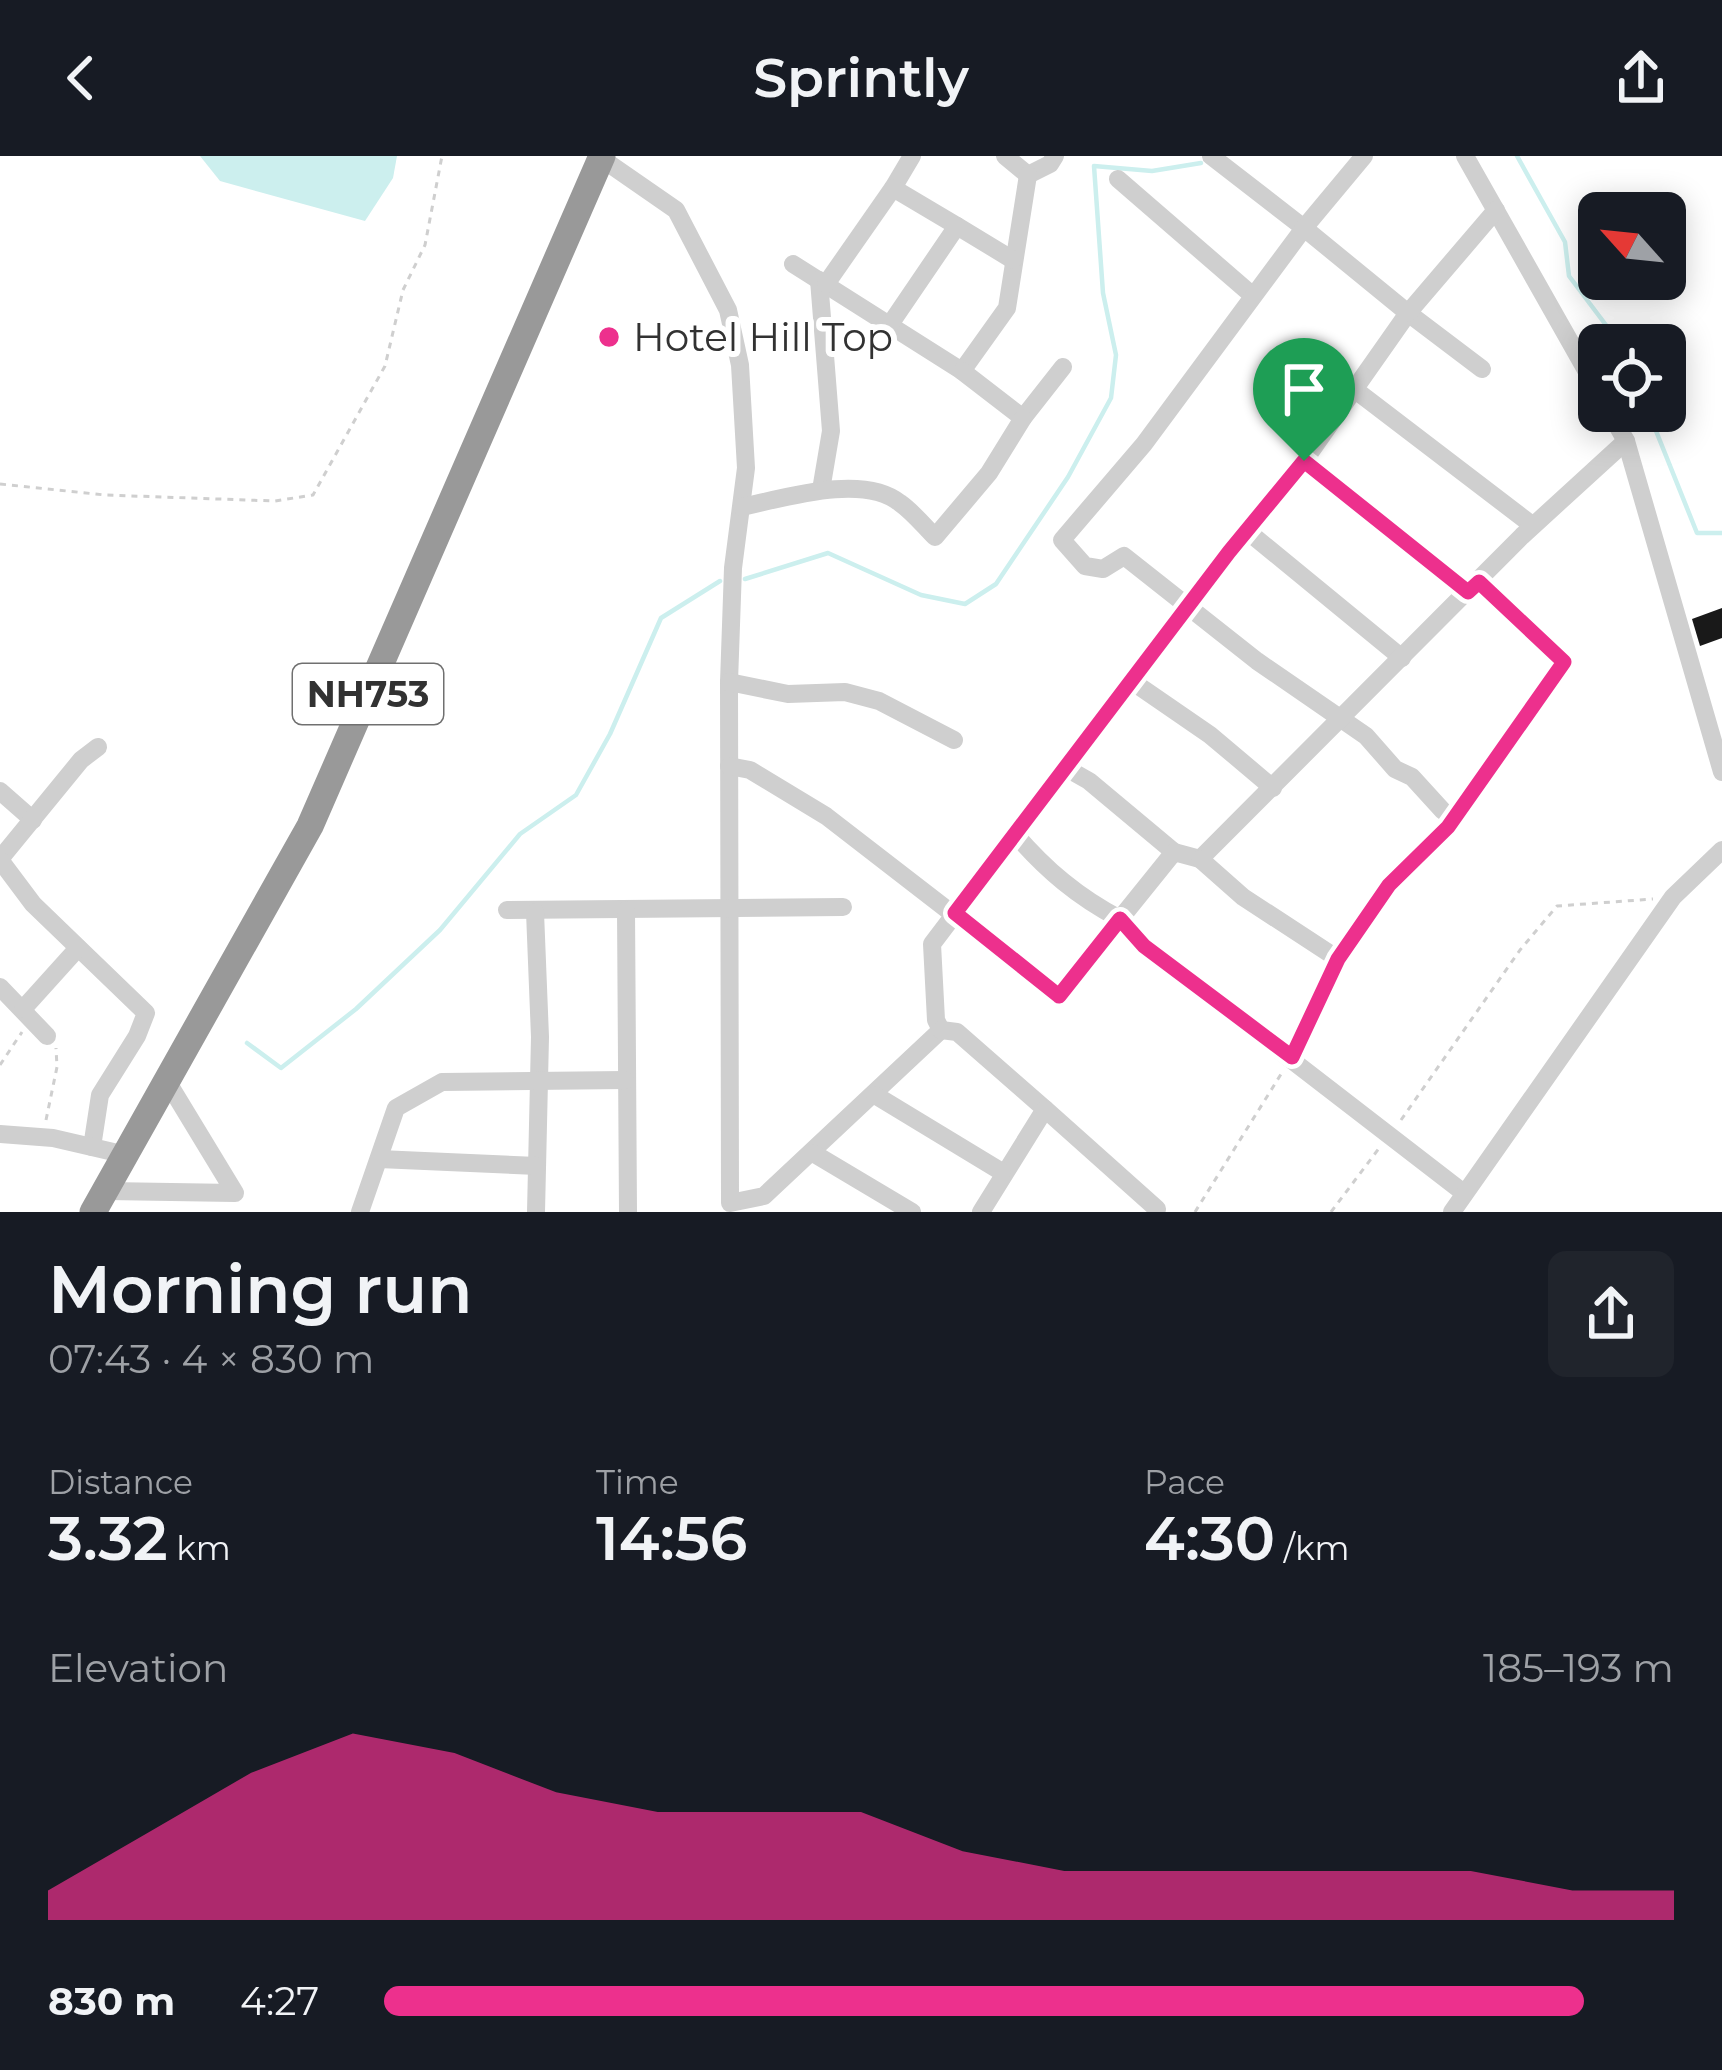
<!DOCTYPE html>
<html lang="en">
<head>
<meta charset="utf-8">
<style>
	body { margin:0; font-family:Montserrat,sans-serif; background:#20242c; color:#f1f3f6; height:100vh; display:flex; flex-direction:column; font-size:45px; white-space:nowrap }
	* { box-sizing:border-box; margin:0 }
	p { font-size:39px; color:#9ea1a6 }
	.icon { flex:none; width:66px; height:66px; fill:none; stroke:currentColor; stroke-width:2; stroke-linecap:round; stroke-linejoin:round }
	.map { position:relative; height:1056px; overflow:hidden }
	.panel { display:flex; flex-direction:column; background:#171b24; flex:1 }
	.panel>* { flex:none }
	.needle { width:78px; rotate:297deg }
	.tools { position:absolute; left:1578px; top:36px; display:grid; gap:24px }
	.tools a { display:grid; place-items:center; width:108px; height:108px; border-radius:18px; background:#171b24; box-shadow:0 6px 30px #0003; font-size:60px }
	.pin { position:absolute; display:grid; place-items:center; width:102px; height:102px; color:#fff; margin:-123px -51px; border-radius:50% 50% 50% 0; rotate:-45deg; box-shadow:0 0 12px #0007 }
	.pin .icon { rotate:45deg }
	.round { display:grid; place-items:center; flex:none; width:126px; height:126px; border-radius:18px; background:#20242c }
	.overview { display:flex; align-items:center; justify-content:space-between; height:204px; padding:0 48px }
	h1 { font-size:66px; font-weight:600; line-height:90px }
	.stats { display:grid; grid-template-columns:repeat(3,1fr); gap:18px; height:204px; padding:12px 48px }
	.stats div { display:grid; align-content:center }
	.stats b { font-size:60px; font-weight:600 }
	.stats small { font-size:33px; font-weight:400 }
	.stats p { font-size:33px }
	.chart { height:336px; padding:24px 48px }
	.chart p { display:flex; justify-content:space-between }
	.chart svg { width:100%; height:216px; margin-top:12px; fill:#ed308d; opacity:.7 }
	ul { padding:0 48px; list-style:none; font-size:39px }
	li { display:grid; grid-template-columns:192px 144px 1fr; align-items:center; height:90px }
	li i { height:30px; border-radius:15px; background:#ed308d }
	header { display:flex; justify-content:space-between; align-items:center; height:156px; padding:0 48px; background:#171b24; font-size:54px; font-weight:600 }
	.map>svg:first-child { display:block }
	.water { fill:#ccefee }
	.lines { fill:none; stroke-linecap:round; stroke-linejoin:round }
	.stream { stroke:#ccefee; stroke-width:4.5 }
	.building { fill:#191919 }
	.path { stroke:#cfcfcf; stroke-width:3; stroke-dasharray:6 6; stroke-linecap:butt }
	.minor { stroke:#cfcfcf; stroke-width:18 }
	.highway { stroke:#999; stroke-width:27 }
	.route-casing { stroke:#fff; stroke-width:24 }
	.route { stroke:#ed308d; stroke-width:15 }
	.poi-dot { fill:#ed308d; stroke:#fff; stroke-width:4.5 }
	.labels { text-anchor:middle; stroke-width:12; stroke-linejoin:round; paint-order:stroke }
	.shield { fill:#fff; stroke:#707070; stroke-width:3 }
	.shield-label { font-size:36px; font-weight:bold; fill:#323232 }
	.poi-label { font-size:39px; fill:#323232; stroke:#fff; text-anchor:start }
</style>
</head>
<body>
<header><svg class="icon" aria-label="back" viewBox="0 0 24 24"><path d="M15 5l-7 7 7 7"/></svg>Sprintly<svg class="icon" aria-label="share" viewBox="0 0 24 24"><path d="M12 15V3M7 8l5-5 5 5M5 13v7h14v-7"/></svg></header>
<div class="map">
<svg width="1722" height="1056" viewBox="0 0 1722 1056">
	<rect width="100%" height="100%" fill="#fff"/>
	<path class="water" d="M200,0h197l-4,22 -28,43 -145,-40z"/>
	<g class="lines">
		<g class="stream">
			<path d="M1517,0l48,86 4,34 52,69"/>
			<path d="M1648,255l49,122h25"/>
			<path d="M745,423l83,-26 93,42 44,9 31,-20 72,-107 43,-79 5,-43 -13,-62 -9,-127 58,5 49,-8"/>
			<path d="M247,887l34,25 75,-59 84,-79 80,-96 56,-39 34,-61 51,-116 59,-37"/>
		</g>
	</g>
	<path class="building" d="M1722,452v30l-22,8 -8,-27z"/>
	<g class="lines">
		<g class="path">
			<path d="M0,328l105,11 170,6 38,-6 72,-129 18,-76 22,-45 17,-89"/>
			<path d="M1459,657l98,-139"/>
			<path d="M1347,790l42,-61 60,-60"/>
			<path d="M1299,886l32,-67"/>
			<path d="M0,909l22,-33"/>
			<path d="M46,964l11,-53 -1,-19"/>
			<path d="M1401,964l119,-170 37,-44 96,-7"/>
			<path d="M1195,1056l88,-141"/>
			<path d="M1331,1056l49,-65"/>
		</g>
		<g class="minor">
			<path d="M1005,0l23,19 22,-11 5,-8"/>
			<path d="M1211,0l93,72 60,-72"/>
			<path d="M1465,0l134,237"/>
			<path d="M601,2l75,52 52,100 12,55 6,103 -13,100 -4,114 1,521 34,-7 177,-166 -5,-10 -4,-76 297,-392 75,-91 104,-148 74,56"/>
			<path d="M1118,23l134,116"/>
			<path d="M893,32l19,-32"/>
			<path d="M793,108l169,107 45,-63 21,-133"/>
			<path d="M819,124l12,151 -10,59"/>
			<path d="M826,128l67,-96 64,38"/>
			<path d="M891,167l66,-97 56,34"/>
			<path d="M962,215l61,47 40,-51"/>
			<path d="M1354,233l178,136"/>
			<path d="M1609,255l17,30 96,331"/>
			<path d="M1304,305l164,131"/>
			<path d="M742,351c42,-9 121,-34 158,-4 13,9 24,23 35,34l54,-64 34,-55"/>
			<path d="M1246,374l156,128"/>
			<path d="M1479,426l86,80"/>
			<path d="M729,526l59,12 57,-2 34,9 75,39"/>
			<path d="M1133,526l77,53 63,53"/>
			<path d="M729,610l21,4 76,46 233,180 61,-77 24,27 320,247"/>
			<path d="M1066,612l23,13 85,71"/>
			<path d="M0,635l33,29"/>
			<path d="M1443,655l-31,-34 -17,-8 -29,-33 -109,-75 -133,-105 -21,13 -18,-3 -23,-26 82,-96 160,-216 104,85 88,-103"/>
			<path d="M1015,678c31,36 63,63 105,85l54,-67 26,7 322,-323 104,-95"/>
			<path d="M0,703l81,-99 17,-13"/>
			<path d="M1200,703l43,38 95,62"/>
			<path d="M0,704l33,44 113,109 -9,23 -37,59 -8,52"/>
			<path d="M507,754l336,-3"/>
			<path d="M626,754l2,302"/>
			<path d="M535,756l5,125 -4,175"/>
			<path d="M0,831l47,49"/>
			<path d="M23,853l55,-61"/>
			<path d="M941,874l16,2 88,77 -64,103"/>
			<path d="M875,939l127,77"/>
			<path d="M1045,953l112,100"/>
			<path d="M0,978l53,4 69,16"/>
			<path d="M813,997l99,59"/>
			<path d="M379,1003l158,7"/>
			<path d="M107,1035l128,2 -68,-112"/>
			<path d="M360,1056l36,-104 46,-26 183,-2"/>
			<path d="M1452,1056l221,-315 49,-47"/>
		</g>
		<path class="highway" d="M93,1056l217,-386 292,-670"/>
	</g>
	<g class="lines">
		<g class="route-casing">
			<path id="route" d="M1304,305l164,131 11,-10 85,80 -116,165 -59,58 -51,74 -46,98 -148,-111 -24,-27 -61,77 -104,-83 274,-361z"/>
		</g>
		<use href="#route" class="route"/>
	</g>
	<circle class="poi-dot" cx="609" cy="181" r="12"/>
	<g class="labels">
		<rect class="shield" x="293" y="508" width="150" height="60" rx="9"/>
		<g class="shield-label">
			<text x="368" y="551">NH753</text>
		</g>
		<g class="poi-label">
			<text x="633" y="195">Hotel Hill Top</text>
		</g>
	</g>
</svg>
<div class="tools">
<a><svg class="needle" viewBox="-14 -14 28 28"><path d="M0-13l5 13h-10z" fill="#e53935"/><path d="M0 13l5-13h-10z" fill="#9ea1a6"/></svg></a>
<a><svg class="icon" aria-label="locate" viewBox="0 0 24 24"><circle cx="12" cy="12" r="6"/><path d="M12 2v4M12 18v4M2 12h4M18 12h4"/></svg></a>
</div>
<div class="pin" style="left:1304px;top:305px;background:#1e9e55"><svg class="icon" aria-label="arrive" viewBox="0 0 24 24"><path d="M6 21V4h12l-3 4 3 4H6"/></svg></div>
</div>
<section class="panel">
<div class="overview"><div><h1>Morning run</h1><p>07:43 · 4 × 830 m</p></div><a class="round"><svg class="icon" aria-label="share" viewBox="0 0 24 24"><path d="M12 15V3M7 8l5-5 5 5M5 13v7h14v-7"/></svg></a></div>
<div class="stats">
<div><p>Distance</p><b>3.32<small> km</small></b></div>
<div><p>Time</p><b>14:56</b></div>
<div><p>Pace</p><b>4:30<small> /km</small></b></div>
</div>
<div class="chart"><p><span>Elevation</span>185–193 m</p>
<svg viewBox="0 0 160 44" preserveAspectRatio="none"><path d="M0 44V38L10 26L20 14L30 6L40 10L50 18L60 22L70 22L80 22L90 30L100 34L110 34L120 34L130 34L140 34L150 38L160 38V44z"/></svg>
</div>
<ul>
<li><b>830 m</b>4:27<i style="width:93%"></i></li>
</ul>
</section>
</body>
</html>
